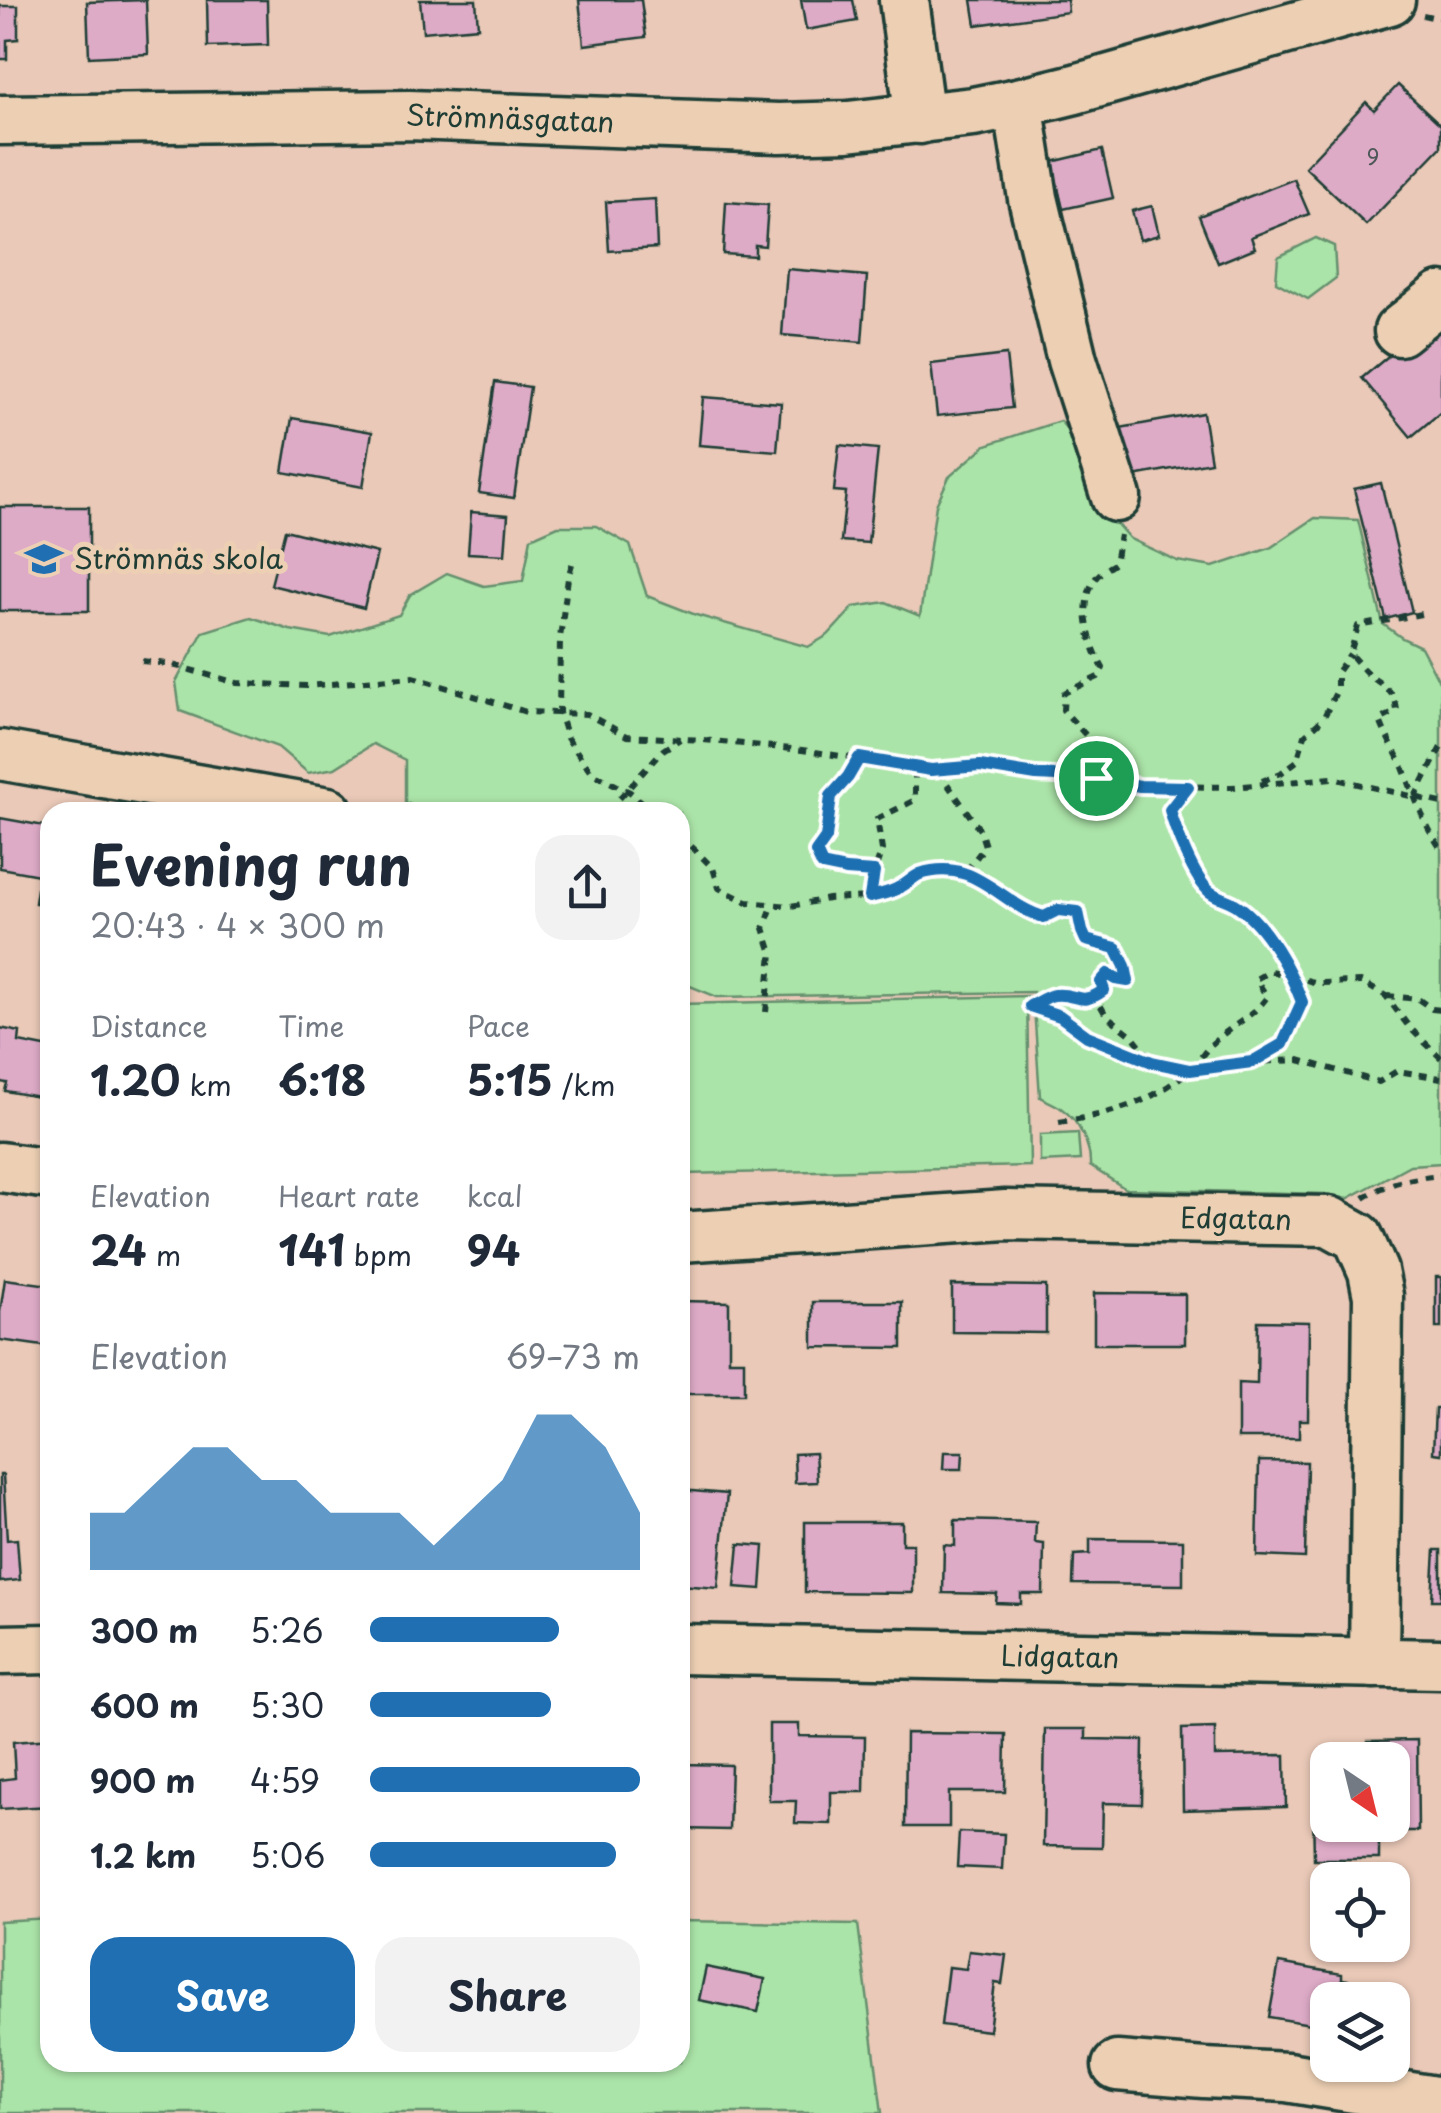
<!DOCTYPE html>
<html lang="en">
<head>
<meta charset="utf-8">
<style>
	body { margin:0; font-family:"Playpen Sans",sans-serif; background:#f2f2f3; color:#1f2937; height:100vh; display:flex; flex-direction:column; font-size:38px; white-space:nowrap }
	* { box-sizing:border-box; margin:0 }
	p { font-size:32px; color:#747a83 }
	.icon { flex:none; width:55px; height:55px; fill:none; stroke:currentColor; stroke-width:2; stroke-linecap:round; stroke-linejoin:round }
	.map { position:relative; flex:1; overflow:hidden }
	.sheet { position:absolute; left:40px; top:802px; width:650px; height:1270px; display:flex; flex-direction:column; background:#fff; border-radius:30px; box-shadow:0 2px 8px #0004 }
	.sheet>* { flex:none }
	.needle { width:65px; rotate:145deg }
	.tools { position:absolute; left:1310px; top:1742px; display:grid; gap:20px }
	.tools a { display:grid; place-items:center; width:100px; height:100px; border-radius:20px; background:#fff; box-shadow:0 2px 8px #0004; font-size:50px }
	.pin { position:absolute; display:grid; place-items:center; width:85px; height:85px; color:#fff; margin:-42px; border:5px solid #fff; border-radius:50%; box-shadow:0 2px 10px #0007 }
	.round { display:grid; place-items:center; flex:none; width:105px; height:105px; border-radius:30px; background:#f2f2f3 }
	.summary { display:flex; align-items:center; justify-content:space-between; height:170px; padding:0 50px }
	h1 { font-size:55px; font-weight:700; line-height:75px }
	.figures { display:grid; grid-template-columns:repeat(3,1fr); gap:15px; height:170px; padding:10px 50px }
	.figures div { display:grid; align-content:center }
	.figures b { font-size:42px; font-weight:700 }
	.figures small { font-size:28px; font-weight:400 }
	.figures p { font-size:28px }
	.chart { height:280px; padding:20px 50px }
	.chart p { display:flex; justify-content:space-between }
	.chart svg { width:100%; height:180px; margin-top:10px; fill:#1f6fb2; opacity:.7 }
	.button { display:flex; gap:20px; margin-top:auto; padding:20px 50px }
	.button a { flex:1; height:115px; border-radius:30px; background:#1f6fb2; color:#fff; font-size:40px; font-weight:700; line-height:115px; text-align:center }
	.button a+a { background:#f2f2f3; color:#1f2937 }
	ul { padding:0 50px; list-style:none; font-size:32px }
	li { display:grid; grid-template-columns:160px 120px 1fr; align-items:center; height:75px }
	li i { height:25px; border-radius:12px; background:#1f6fb2 }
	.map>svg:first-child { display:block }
	.green { fill:#abe4a8; stroke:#65906e; stroke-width:2.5 }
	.building { fill:#deabc7; stroke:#1f3d34; stroke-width:2.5 }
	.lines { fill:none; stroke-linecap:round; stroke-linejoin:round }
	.minor-casing { stroke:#1f3d34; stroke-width:55 }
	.path { stroke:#1f3d34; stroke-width:6; stroke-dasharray:8 8; stroke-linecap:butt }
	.minor { stroke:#edd0b4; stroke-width:48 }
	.route-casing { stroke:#fff; stroke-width:20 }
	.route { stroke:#1f6fb2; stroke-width:12 }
	.labels { text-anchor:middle; stroke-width:10; stroke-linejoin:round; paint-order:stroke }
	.number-label { font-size:22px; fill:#4f5859 }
	.street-label { font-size:28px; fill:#1f3d34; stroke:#edd0b4 }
	.poi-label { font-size:28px; fill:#1f3d34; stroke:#edd0b4; text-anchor:start }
</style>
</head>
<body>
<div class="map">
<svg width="1441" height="2113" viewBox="0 0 1441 2113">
	<rect width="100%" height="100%" fill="#eac9b8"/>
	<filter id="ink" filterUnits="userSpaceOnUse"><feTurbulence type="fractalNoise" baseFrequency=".01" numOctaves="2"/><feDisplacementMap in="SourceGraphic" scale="20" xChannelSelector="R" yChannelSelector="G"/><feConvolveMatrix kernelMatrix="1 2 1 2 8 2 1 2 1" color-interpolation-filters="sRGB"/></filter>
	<g filter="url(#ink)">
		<g class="green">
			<path d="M1316,238l18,8 2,32 -28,21 -32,-17 2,-25z"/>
			<path d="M1060,421l26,30 13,53 31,35 47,22 36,6 57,-19 45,-30 43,2 25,104 19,14 19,9 20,38v478l-31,2 -63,34 -22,-5 -199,-5 -36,-23c1,-20 -11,-45 -28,-57 -6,-5 -15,-8 -22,-12l-7,-105 -316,5 -37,-15v-170h-223l-52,-9v-43l-32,-16 -38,24 -27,5 -30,-26 -98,-36 -4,-29 27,-50 48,-15 39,13 40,7 69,-22 11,-20 37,-22 37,13 39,-5 8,-43 27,-12h38l34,19 17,51 49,19 112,32 20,-12 26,-28 32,-5 34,14 16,-111 13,-28 37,-32z"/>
			<path d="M1027,996l3,170 -347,8 -3,-170z"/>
			<path d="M1078,1133l2,27 -40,2v-27z"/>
			<path d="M50,1919v143h630v-141l178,3 24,189h-882v-191z"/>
		</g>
		<g class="building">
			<path d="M146,0l2,54 -59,3 -2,-55z"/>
			<path d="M207,0h60l1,45 -60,2z"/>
			<path d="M420,0h56l2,27 -55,5z"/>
			<path d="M579,0h62l5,37 -62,8z"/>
			<path d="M801,0h52l4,21 -51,9z"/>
			<path d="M972,0h95l1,12 -92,13z"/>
			<path d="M0,6h18v33l-11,1v19h-7z"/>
			<path d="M1398,85l43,40v22l-75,78 -61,-58 61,-65 8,8z"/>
			<path d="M1102,150l11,48 -50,11 -11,-47z"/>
			<path d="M1294,179l15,35 -58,23 4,11 -37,15 -19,-47z"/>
			<path d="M655,199l2,49 -48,3 -3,-49z"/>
			<path d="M726,202l42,3 -3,41 -10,-1v11l-32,-2z"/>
			<path d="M1152,206l7,29 -19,5 -8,-29z"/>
			<path d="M787,269l80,7 -5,66 -80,-7z"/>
			<path d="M1441,312v100l-30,25 -49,-59z"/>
			<path d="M1006,355l6,53 -75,8 -6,-52z"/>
			<path d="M495,382l35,5 -16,111 -35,-5z"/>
			<path d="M703,397l78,6 -4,48 -78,-6z"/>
			<path d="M1203,413l8,49 -83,15 -8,-49z"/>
			<path d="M292,418l80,14 -9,55 -80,-15z"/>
			<path d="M839,445l39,4 -10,94 -27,-2 5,-49 -12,-1z"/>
			<path d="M1381,483l31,129 -26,7 -32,-130z"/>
			<rect x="0" y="507" width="89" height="104"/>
			<path d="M471,512l37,3 -3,40 -37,-2z"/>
			<path d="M285,530l92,23 -13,55 -93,-23z"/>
			<path d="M0,818l50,9v78l-15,-2 4,-28 -39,-7z"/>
			<path d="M0,1028l20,4 -1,10 31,6v51l-45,-8 2,-8 -7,-1z"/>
			<rect x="1436" y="1277" width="5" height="51"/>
			<path d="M5,1279l45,6v62l-50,-7v-28z"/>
			<path d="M952,1285l94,1v47l-94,-1z"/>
			<path d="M1094,1293l91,1v50h-91z"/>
			<path d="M680,1301l49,1v58h15v34h-64z"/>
			<path d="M813,1302h89v46l-89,-1z"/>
			<path d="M1258,1321l51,1 -1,98h-9v18h-61v-55l19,1z"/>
			<path d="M1435,1408h6v46l-8,-1z"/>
			<path d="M944,1452h19l-1,17h-19z"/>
			<path d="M815,1453l2,29 -22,1 -1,-29z"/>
			<path d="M1259,1461l48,1 -2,96 -48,-2z"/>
			<path d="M0,1475h3l4,65 10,-1 3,41 -20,2z"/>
			<path d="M680,1490l47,4 -9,94 -38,-3z"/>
			<path d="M955,1520l81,2 -1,21 9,1 -1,50h-22v10l-25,-1 1,-9 -54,-1 1,-48 11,1z"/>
			<path d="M805,1522h97v22h11v49l-108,-1z"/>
			<path d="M1090,1539l93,1v45l-110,-1 1,-29 16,-1z"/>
			<path d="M739,1544l25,2 -3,43 -26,-2z"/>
			<path d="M1435,1550h6v50h-9z"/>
			<path d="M769,1724h30v12l66,1 -1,55h-33v32l-36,-1 1,-22h-27z"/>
			<path d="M1215,1728v28l70,-1 1,52 -103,3 -1,-81z"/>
			<path d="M1045,1729h41v10l57,1 -1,64 -39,-1 -1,44 -59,-1z"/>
			<path d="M906,1733l100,1 -1,58h-56v35h-44z"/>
			<path d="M50,1739v67l-50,3v-29l15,-2 -2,-36z"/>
			<path d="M1417,1740l1,91h-39v28h-65l-1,-52h15v18h64v-65h-24v-19z"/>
			<path d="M680,1764l51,1 -2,65 -49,-1z"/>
			<path d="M959,1832l45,2 -2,35 -45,-2z"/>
			<path d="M969,1951l37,4 -4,29 -7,-1 -6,48 -48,-6 7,-58 18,2z"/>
			<path d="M1279,1963l63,11v5l41,7 -3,14h-52v27l-59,-10z"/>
			<path d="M706,1967l59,12 -7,33 -59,-12z"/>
		</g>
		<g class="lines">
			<g class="minor-casing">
				<g id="minor">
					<path d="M904,0l16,119"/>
					<path d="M1018,103l15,95 39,162 44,137"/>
					<path d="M0,120l409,-5 370,13 69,-2 125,-14 45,-9 57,-14 315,-89"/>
					<path d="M1399,331l42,-34"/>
					<path d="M0,755l328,57"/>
					<path d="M0,1167l50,7"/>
					<path d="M680,1237l326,-22 323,6 29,16 15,34 5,25 -4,367"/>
					<path d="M680,1649l761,15"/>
					<path d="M0,1650l50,-1"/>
					<path d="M1117,2066l87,7 83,4 154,25"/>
				</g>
			</g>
			<g class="path">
				<path d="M1423,15l18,4"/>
				<path d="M572,564l-4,14 -8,60 -1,75 8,25 25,35 38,19 24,20"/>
				<path d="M1421,614l-63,12 -8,28c6,6 11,13 17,19 14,13 28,15 30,38l-17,9c6,18 17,33 24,50 12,30 19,52 37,79"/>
				<path d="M142,661l27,3 68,19 70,3 106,-9 113,35 61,2 40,22 76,4 99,10 129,20 49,-4 56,9 60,3 44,8 92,1 100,-9 109,25"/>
				<path d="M859,759l-11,18 -17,19c-1,23 -1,36 -14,56l5,13 24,6 28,1"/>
				<path d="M938,771l42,59 5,16 -21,28"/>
				<path d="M1096,778l-7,-19 4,-16 -30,-33 1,-17 34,-16 5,-9c-14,-25 -25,-63 -8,-89 5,-7 13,-11 20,-16l5,-28"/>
				<path d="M1262,781l19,-8 16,-12 8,-26 18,-16 14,-29v-18l13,-18"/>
				<path d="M1187,788l-18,22 8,28 31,53 32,16 27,29 25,40 25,7 44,-1 25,14 23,31 32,31"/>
				<path d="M1415,797l26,-50"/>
				<path d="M612,812l4,-10 47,-52 17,-11"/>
				<path d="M680,835l33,33 6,20 28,14 44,4 37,-7 42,-2 27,-7 22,-15 33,-5 32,11 49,33 11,3 15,-8 19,3 4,19 5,9 29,7 9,18 2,16 -11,-2 -8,-5 -7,7 2,9 -8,6 11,19 27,21 20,26 37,8 62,-8 47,-2 80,22 18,-11 44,7"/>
				<path d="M870,897l4,-25 8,-22 -5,-31 38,-19v-33"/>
				<path d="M1095,996l-14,4 -26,-5 -25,11 29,9 28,21 64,26"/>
				<path d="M1387,996l31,3 14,10 9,1"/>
				<path d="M766,1012l6,-59 -8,-25 9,-24"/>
				<path d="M1059,1122c48,-7 90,-17 129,-51 10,-8 16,-20 26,-29 17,-16 40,-26 53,-45l-11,-18 14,-8 22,5 10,26 -19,42 -30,17"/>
				<path d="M1364,1198c23,-16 49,-20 77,-23"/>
			</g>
			<use href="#minor" class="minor"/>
		</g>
	</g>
	<g class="lines" filter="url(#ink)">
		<g class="route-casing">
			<path id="route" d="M859,758l72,12 49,-4 56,9 60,3 44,8 48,1 -18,23c5,20 24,69 40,82 8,6 20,8 28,14 29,20 52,64 64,96l-19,42 -31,18 -62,8 -38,-8 -65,-26 -27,-20 -30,-10c7,-3 17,-10 24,-11 22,-3 26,13 50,-5l-3,-8 7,-8 8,5 12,2 -3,-15 -9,-18 -30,-8 -4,-9 -4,-19 -20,-2 -14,7c-44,-12 -68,-61 -124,-43 -7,3 -13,10 -20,13 -9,6 -20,7 -30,10l4,-25 -28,-2 -24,-5 -6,-13 10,-14 5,-42 17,-19z"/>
		</g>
		<use href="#route" class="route"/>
	</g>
	<defs>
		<g id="school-bare" transform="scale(3)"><path d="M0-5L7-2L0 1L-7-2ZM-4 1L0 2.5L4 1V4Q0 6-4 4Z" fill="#1f6fb2" stroke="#edd0b4" stroke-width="2.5" paint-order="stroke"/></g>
	</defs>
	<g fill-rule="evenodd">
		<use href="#school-bare" x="44" y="559"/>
	</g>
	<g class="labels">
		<g class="number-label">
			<text x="1373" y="165">9</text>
		</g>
		<g class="street-label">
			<text transform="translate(510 119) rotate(2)" y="10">Strömnäsgatan</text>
			<text transform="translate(1236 1219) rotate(1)" y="10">Edgatan</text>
			<text transform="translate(1060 1657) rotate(1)" y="10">Lidgatan</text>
		</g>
		<g class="poi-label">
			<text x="74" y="569">Strömnäs skola</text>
		</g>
	</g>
</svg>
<div class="tools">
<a><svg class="needle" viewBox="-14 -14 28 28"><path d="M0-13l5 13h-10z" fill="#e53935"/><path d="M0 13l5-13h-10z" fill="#747a83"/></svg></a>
<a><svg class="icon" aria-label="locate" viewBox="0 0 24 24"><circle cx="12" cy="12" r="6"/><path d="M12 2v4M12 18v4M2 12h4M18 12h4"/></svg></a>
<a><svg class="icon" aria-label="layers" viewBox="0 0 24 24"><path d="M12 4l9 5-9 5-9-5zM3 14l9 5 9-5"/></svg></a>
</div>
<div class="pin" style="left:1096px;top:778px;background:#1e9e55"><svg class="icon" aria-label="arrive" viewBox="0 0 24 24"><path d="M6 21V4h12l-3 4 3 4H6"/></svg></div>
<section class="sheet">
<div class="summary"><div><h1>Evening run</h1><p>20:43 · 4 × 300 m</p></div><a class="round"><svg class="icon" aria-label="share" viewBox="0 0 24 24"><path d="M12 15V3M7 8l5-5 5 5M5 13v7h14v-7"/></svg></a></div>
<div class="figures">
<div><p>Distance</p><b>1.20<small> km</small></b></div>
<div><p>Time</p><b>6:18</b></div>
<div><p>Pace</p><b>5:15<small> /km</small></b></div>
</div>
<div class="figures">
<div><p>Elevation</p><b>24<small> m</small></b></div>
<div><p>Heart rate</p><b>141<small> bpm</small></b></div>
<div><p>kcal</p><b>94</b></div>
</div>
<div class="chart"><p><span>Elevation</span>69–73 m</p>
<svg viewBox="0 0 160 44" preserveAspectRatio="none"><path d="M0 44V30L10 30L20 22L30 14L40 14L50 22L60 22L70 30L80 30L90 30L100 38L110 30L120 22L130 6L140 6L150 14L160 30V44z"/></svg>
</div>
<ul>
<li><b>300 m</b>5:26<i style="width:70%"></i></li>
<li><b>600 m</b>5:30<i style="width:67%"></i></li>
<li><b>900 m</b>4:59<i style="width:100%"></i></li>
<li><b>1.2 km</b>5:06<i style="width:91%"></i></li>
</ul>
<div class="button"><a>Save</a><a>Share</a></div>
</section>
</div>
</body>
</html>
